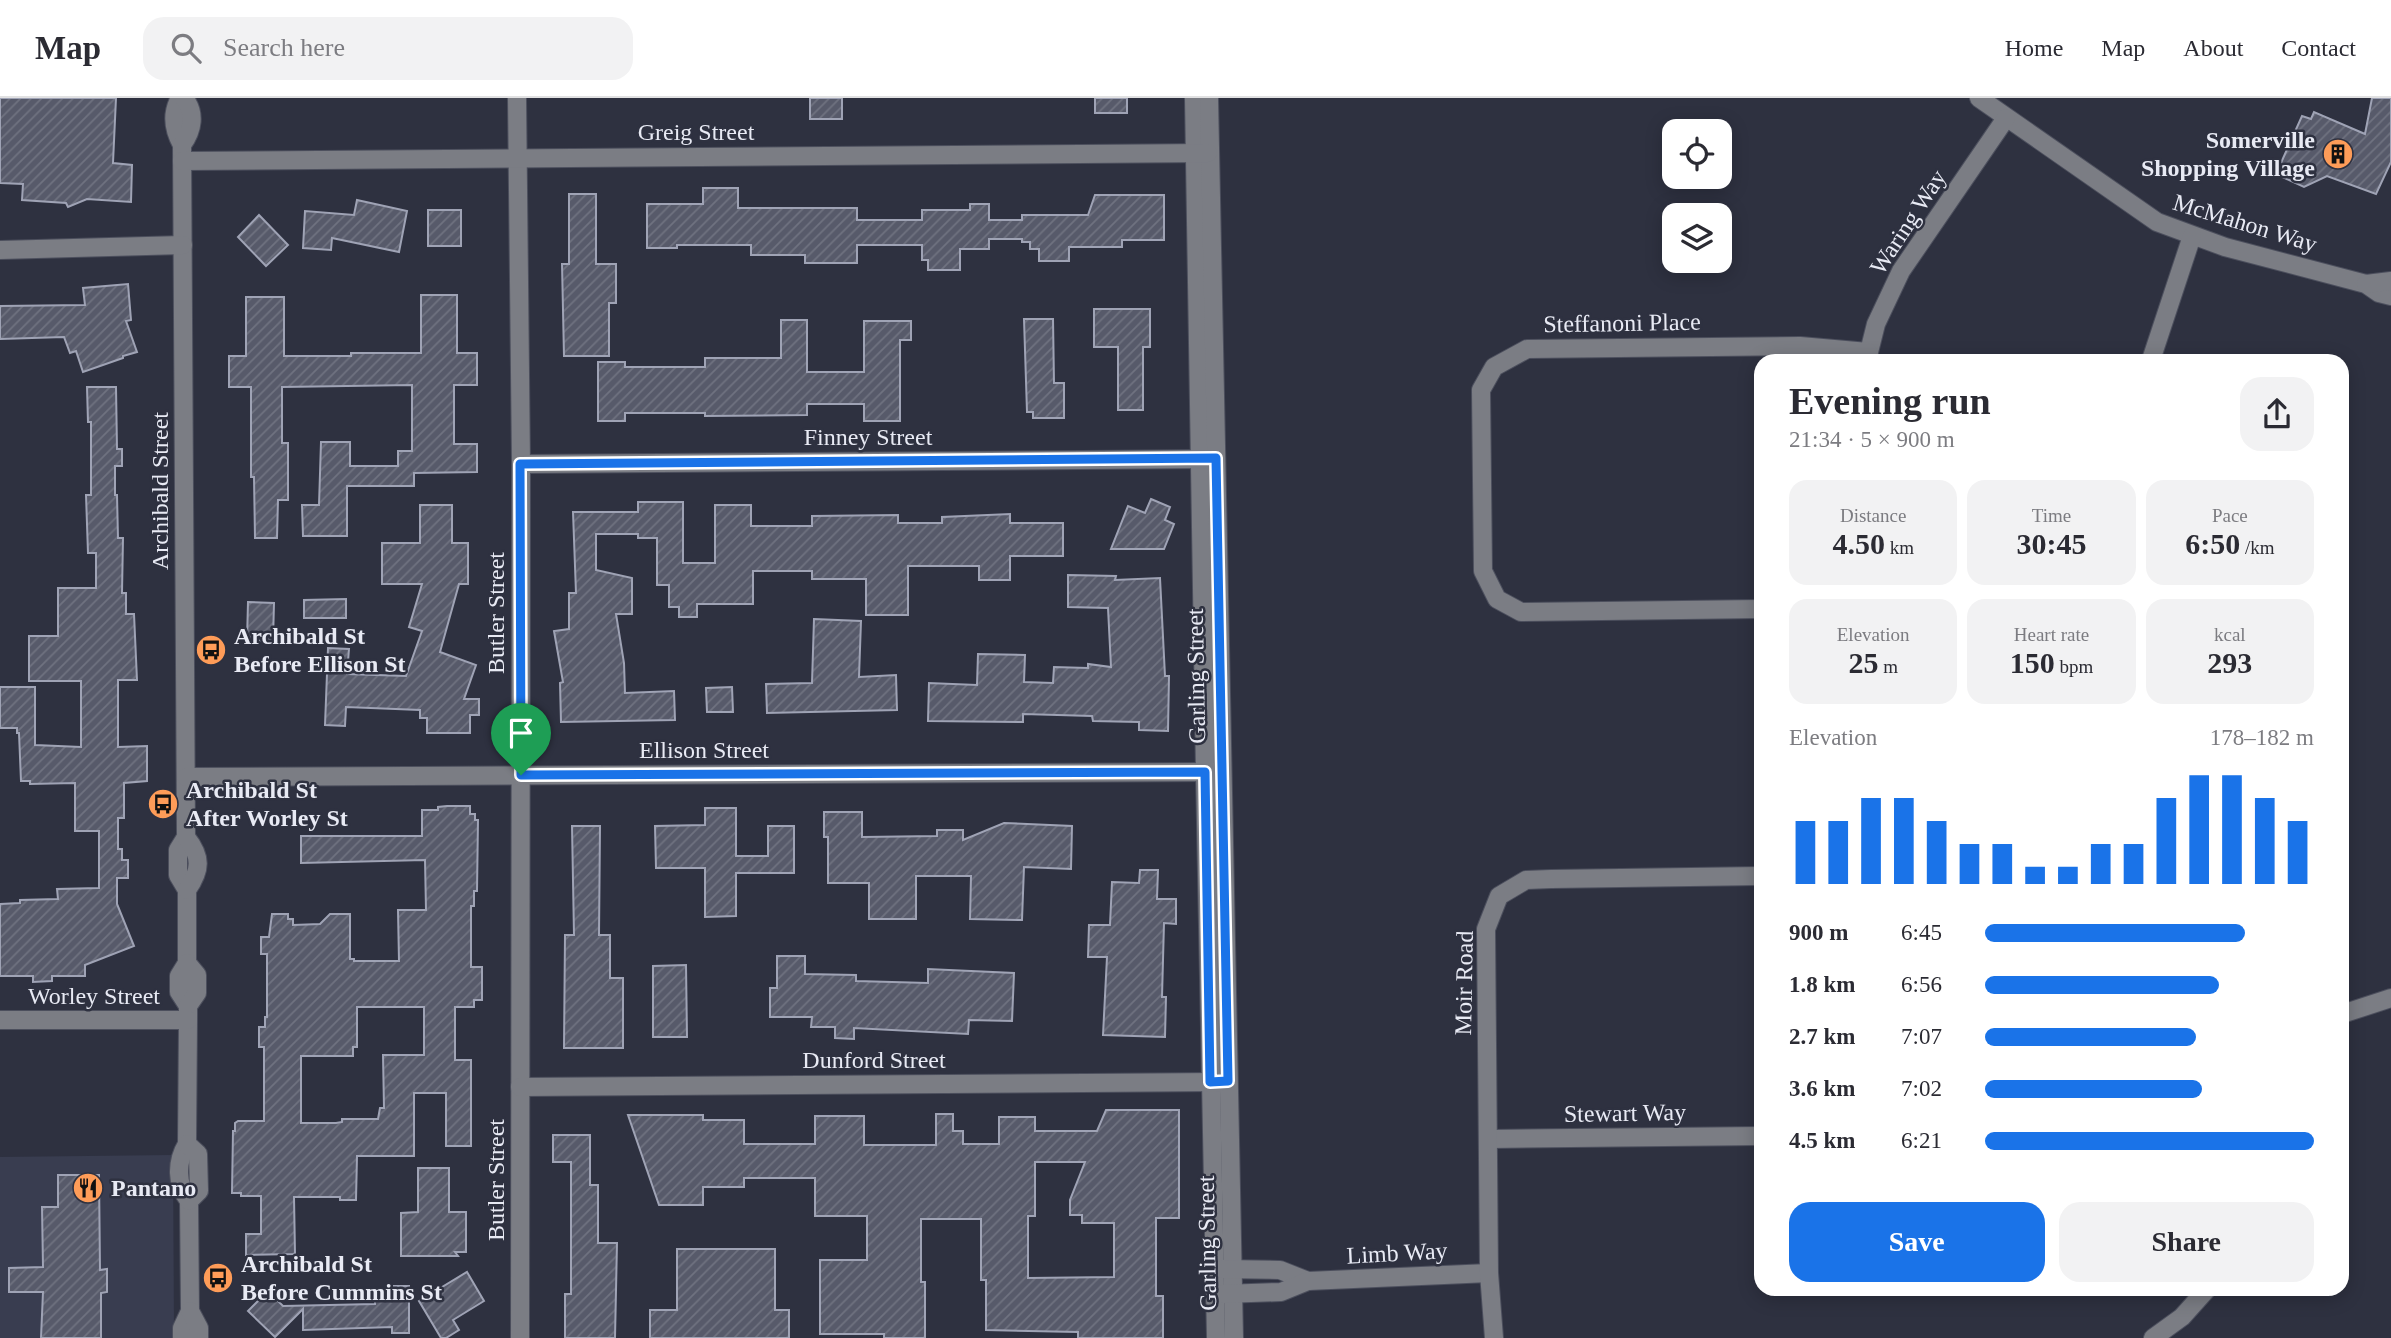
<!DOCTYPE html>
<html lang="en">
<head>
<meta charset="utf-8">
<style>
	body { margin:0; font-family:"Times New Roman",serif; background:#f2f2f3; color:#2b2b33; height:100vh; display:flex; flex-direction:column; font-size:26px; white-space:nowrap }
	* { box-sizing:border-box; margin:0 }
	p { font-size:23px; color:#7c7c81 }
	.icon { flex:none; width:38px; height:38px; fill:none; stroke:currentColor; stroke-width:2; stroke-linecap:round; stroke-linejoin:round }
	.map { position:relative; flex:1; overflow:hidden }
	.details { position:absolute; left:1754px; top:256px; width:595px; height:942px; display:flex; flex-direction:column; background:#fff; border-radius:21px; box-shadow:0 4px 18px #0003 }
	.details>* { flex:none }
	.fabs { position:absolute; left:1662px; top:21px; display:grid; gap:14px }
	.fabs a { display:grid; place-items:center; width:70px; height:70px; border-radius:14px; background:#fff; box-shadow:0 4px 18px #0003; font-size:35px }
	.pin { position:absolute; display:grid; place-items:center; width:60px; height:60px; color:#fff; margin:-72px -30px; border-radius:50% 50% 50% 0; rotate:-45deg; box-shadow:0 0 7px #0007 }
	.pin .icon { rotate:45deg }
	.round { display:grid; place-items:center; flex:none; width:74px; height:74px; border-radius:21px; background:#f2f2f3 }
	.summary { display:flex; align-items:center; justify-content:space-between; height:119px; padding:0 35px }
	h1 { font-size:38px; font-weight:700; line-height:52px }
	.figures { display:grid; grid-template-columns:repeat(3,1fr); gap:10px; height:119px; padding:7px 35px }
	.figures div { display:grid; align-content:center; border-radius:18px; background:#f2f2f3; text-align:center }
	.figures b { font-size:30px; font-weight:700 }
	.figures small { font-size:19px; font-weight:400 }
	.figures p { font-size:19px }
	.chart { height:196px; padding:14px 35px }
	.chart p { display:flex; justify-content:space-between }
	.chart svg { width:100%; height:126px; margin-top:7px; stroke:#1a73e8; stroke-width:6 }
	.action { display:flex; gap:14px; margin-top:auto; padding:14px 35px }
	.action a { flex:1; height:80px; border-radius:21px; background:#1a73e8; color:#fff; font-size:28px; font-weight:700; line-height:80px; text-align:center }
	.action a+a { background:#f2f2f3; color:#2b2b33 }
	ul { padding:0 35px; list-style:none; font-size:23px }
	li { display:grid; grid-template-columns:112px 84px 1fr; align-items:center; height:52px }
	li i { height:18px; border-radius:9px; background:#1a73e8 }
	header { display:flex; align-items:center; gap:42px; box-sizing:border-box; height:98px; padding:0 35px; background:#fff; border-bottom:2px solid #e1e1e2 }
	header strong { font-size:33px }
	nav { display:flex; gap:38px; margin-inline-start:auto; font-size:24px }
	.search { width:490px; height:63px; background:#f2f2f3; display:flex; align-items:center; gap:18px; box-sizing:border-box; padding:0 24px; border-radius:21px; color:#7c7c81; font-size:26px }
	.map>svg:first-child { display:block }
	.built { fill:#393d50 }
	.building { fill:url(#building-hatch); stroke:#9fa3b5; stroke-width:2; fill-rule:evenodd }
	.lines { fill:none; stroke-linecap:round; stroke-linejoin:round }
	.minor-casing { stroke:#4c4f5d; stroke-width:20 }
	.minor { stroke:#7b7d84; stroke-width:18 }
	.route-casing { stroke:#fff; stroke-width:14 }
	.route { stroke:#1a73e8; stroke-width:9 }
	.labels { text-anchor:middle; stroke-width:5; stroke-linejoin:round; paint-order:stroke }
	.street-label { font-size:24px; fill:#e8eaf4; stroke:#2e3140 }
	.poi-label { font-size:24px; font-weight:bold; fill:#e8eaf4; stroke:#2e3140; text-anchor:start }
</style>
</head>
<body>
<header>
<strong>Map</strong>
<div class="search"><svg class="icon" aria-label="search" viewBox="0 0 24 24"><circle cx="10" cy="10" r="6"/><path d="M15 15l6 6"/></svg>Search here</div>
<nav><a>Home</a><a>Map</a><a>About</a><a>Contact</a></nav>
</header>
<div class="map">
<svg width="2391" height="1240" viewBox="0 0 2391 1240">
	<defs>
		<pattern id="building-hatch" width="6" height="6" patternUnits="userSpaceOnUse" patternTransform="scale(1.75)"><rect width="6" height="6" fill="#575a6a"/><path d="M-1 1l2-2M0 6l6-6M5 7l2-2" fill="none" stroke="#6f7280"/></pattern>
	</defs>
	<rect width="100%" height="100%" fill="#2e3140"/>
	<path class="built" d="M173,1057l1,183h-174v-181z"/>
	<g class="building">
		<path d="M0,0h116l-3,65 19,2 -1,37 -44,-3 -19,8 -2,-4 -44,-3 1,-16 -23,-1z"/>
		<rect x="810" y="0" width="32" height="21"/>
		<rect x="1095" y="0" width="32" height="15"/>
		<path d="M2372,0h19v64l-15,32 -49,-18 -23,11 -28,-13 26,-58 9,3 3,-7 51,22z"/>
		<path d="M703,90h35v20h119v12h65v-10h48v-6h19v16h33v-5h66l7,-20h69v45h-42v7h-53v14h-30v-12h-9v-7h-8v-3h-33v10h-29v21h-32v-10h-6v-15h-65v18h-52v-8h-54v-10h-74v3h-30v-44h56z"/>
		<path d="M569,96h27v70h20v39h-7v53h-45l-2,-92h7z"/>
		<path d="M357,102l50,11 -8,41 -67,-14 -1,12 -28,-2 2,-37 49,4z"/>
		<rect x="428" y="112" width="33" height="36"/>
		<path d="M259,117l29,30 -22,21 -28,-29z"/>
		<path d="M128,186l3,36 -5,1 11,31 -14,4v2l-40,14 -7,-21 -6,2 -6,-16 -64,2v-33l85,-1 -2,-17z"/>
		<path d="M421,197h36v58h20v32h-23v59h23v28l-63,1v13h-67v50h-44l-1,-31h17l2,-63h29v24h48v-15h14v-66l-130,2v56h6v57h-10l-1,38h-22l-1,-61h-3v-90h-22v-31h17v-59h38v59h67v-3h70z"/>
		<path d="M1094,211h56v38h-7v63h-25v-63h-24z"/>
		<path d="M1024,221h29l1,64h10v35h-31v-6h-6z"/>
		<path d="M781,222h26v52h57v-51h47v19h-11v81h-36v-17h-57v11l-102,1v-3h-80v8h-27v-59h27v5h80v-9h76z"/>
		<path d="M87,289h29l1,62h5v17h-7v29h2l1,43h5l-1,55h4v21h8l3,66h-19v67l29,-1v35l-23,2v35h-6v31h4v11h6v18h-11v26l17,42 -49,19v11h-33v5l-19,1v-6h-33v-72l20,-1v-3l38,-1 -1,-10 42,-1v-57h-24v-48l-45,1v-3h-9l-2,-48h-2v-5h-17v-41h35v58l46,2v-66h-52v-45h29v-48h38v-35h-8l-2,-58h5v-73h-3z"/>
		<path d="M1151,401l19,8 -5,13 9,4 -10,25h-53l17,-43 17,7z"/>
		<path d="M638,404h45v61h32v-58h36v21h61v-10l86,-1v8h44v-6l68,-3v9h53v33h-53v24h-31v-14h-71v49h-42v-36h-54v-8h-59v33h-56v13h-18v-10h-10v-22h-12v-47h-19v-4h-42v36l36,8v36h-16l8,49 1,30 49,-2 1,29 -114,2 -1,-39 3,-1 -9,-51 15,-2v-36h7l-3,-81h65z"/>
		<path d="M420,407h32v38h16v41h-9l-19,68 36,13 -12,34h15v16h-9v18h-43v-15h-7v-8l-74,-3 -1,19 -20,-1 3,-77 21,1 -2,25 59,2 16,-45 -13,-4 13,-43h-40v-41h38z"/>
		<path d="M1068,477l48,1 -1,4 45,-2 5,98h4l-1,55 -29,-1v-8l-46,-1 -1,-5 -69,-2v8l-95,-1 1,-38 48,2 1,-31 47,1 -1,27 29,1 1,-16 34,1v-4l23,3 -3,-59 -40,-1z"/>
		<path d="M346,501v19h-42v-18z"/>
		<path d="M248,504l26,1 -1,38h-26z"/>
		<path d="M814,521l47,2 -2,56 37,-2 1,35 -130,3 -1,-29 46,-1z"/>
		<path d="M732,589l1,25h-26l-1,-24z"/>
		<path d="M447,708h23v8h5v6h3l-1,71h-3v15h-3v61h11v33h-8v7h-19v53h16v86h-25v-53h-32v63h-57l-1,44h-16v-3h-46l1,57 -49,1v-21h15v-38h-20v-3h-9l1,-62h2v-8l3,-2h26v-74h-5v-20h6v-10h2v-63h-6v-17h8l3,-23h16v5h5v6l27,-1 10,-10h20v45h4v2h45l-1,-51h28l-1,-50 -124,3v-27h121v-26h16v-3zM357,909h67v48h-41l1,53h-4l-2,11h-36v3l-6,1h-35v-67h52v-9h4z"/>
		<path d="M705,710h31v48h32v-30h26v47h-58v43l-31,1v-49h-49l-1,-42 50,-1z"/>
		<path d="M824,714h38v25l75,-1v-6h26v10l41,-17 68,3 -1,43 -47,-2 -2,53 -52,-1 1,-43h-55v43h-47v-36h-41v-46h-4z"/>
		<path d="M572,728h28l-1,109h11v43h13v70h-59l1,-113h9z"/>
		<path d="M1140,772h18l-1,29h19v25l-12,-1 -2,74h4l-1,40 -62,-2 4,-78h-19l1,-32h21l2,-43 27,1z"/>
		<path d="M777,858h28v18l51,1v6l72,2v-14l86,4 -2,48 -43,-1 -1,14 -114,-6v11l-19,-1v-11h-24l1,-10h-42v-29h7z"/>
		<path d="M686,867l1,72h-34v-71z"/>
		<path d="M1106,1012h73v108h-23v78h7v42h-85v-6l-92,-2v-50h-5v-61h-60v63h4v56h-41v-4h-64v-74h47v-44h-52v-38h-71v9h-41v18h-44l-31,-90h75v5h41v24h71v-28h49v29h72v-31h17v17h10v13h36v-27h36v14h62zM1035,1064h50l-15,38v15h12v8h32v54l-86,1v-62h7z"/>
		<path d="M553,1037h37v50h8v58h19l-2,95h-50v-44h6v-132h-18z"/>
		<path d="M418,1070h31v44h17v40h-11l3,4h-57v-43l17,-1z"/>
		<path d="M58,1077h41l1,95 7,-1v23l-6,1v45h-60l2,-46h-34v-24l34,-1 -1,-60h16z"/>
		<path d="M677,1151h98v61h14v28h-139v-28h27z"/>
		<path d="M467,1174l17,29 -31,19 6,10 -13,8h-5l-22,-37z"/>
		<path d="M394,1188h15v47h-17v-6l-89,3v-21l-28,28 -27,-26 18,-18 2,2 2,-2 13,13 92,-2v-6h19z"/>
	</g>
	<g class="lines">
		<g class="minor-casing">
			<g id="minor">
				<path d="M180,0c-9,16 -7,31 2,47l4,692 -8,13v25l9,15v73l-8,13v16l9,14v14l-1,124c-11,18 -11,40 2,57l1,110 -8,17v10"/>
				<path d="M517,0l4,366 -1,874"/>
				<path d="M1194,0l11,674 11,566"/>
				<path d="M1209,0l25,1240"/>
				<path d="M1979,0l178,124 68,25 141,37 13,9 12,3"/>
				<path d="M182,47c11,-15 14,-32 2,-47"/>
				<path d="M182,63l1026,-8"/>
				<path d="M0,152l183,-5"/>
				<path d="M2366,186l25,-3"/>
				<path d="M1867,262l9,-36 25,-53 105,-153"/>
				<path d="M2151,262l41,-124"/>
				<path d="M521,366l689,-5"/>
				<path d="M1760,511l-239,3 -24,-13 -14,-28 -2,-181 13,-23 33,-18 273,-3 68,6"/>
				<path d="M186,679l1029,-5"/>
				<path d="M186,739c16,20 15,33 1,53"/>
				<path d="M187,865l10,12v18l-9,13"/>
				<path d="M2342,916l49,-16"/>
				<path d="M0,922h188"/>
				<path d="M520,989l700,-5"/>
				<path d="M1489,1041l271,-3"/>
				<path d="M187,1046l11,10 1,37 -10,10"/>
				<path d="M1222,1171l58,1 28,11"/>
				<path d="M1223,1196l58,-2 27,-11 181,-8"/>
				<path d="M190,1213l9,17v10"/>
				<path d="M1494,1240l-5,-65 -3,-344 13,-33 27,-16 25,-1 209,-3"/>
				<path d="M2153,1240l29,-21 26,-29"/>
			</g>
		</g>
		<use href="#minor" class="minor"/>
	</g>
	<g class="lines">
		<g class="route-casing">
			<path id="route" d="M1216,360l12,623 -18,1 -5,-310 -684,3 -1,-311z"/>
		</g>
		<use href="#route" class="route"/>
	</g>
	<defs>
		<g id="building-disc" transform="scale(1.575)"><circle r="9.5" fill="#fe9c58" stroke="#2e3140"/><path d="M-4-6H4V6H1V3H-1V6H-4ZM-2.5-4.3h1.7v1.8h-1.7ZM.8-4.3h1.7v1.8H.8ZM-2.5-1h1.7V.8h-1.7ZM.8-1h1.7V.8H.8Z" fill="#111"/></g>
		<g id="bus-disc" transform="scale(1.575)"><circle r="9.5" fill="#fe9c58" stroke="#2e3140"/><path d="M-5-6H5V4H4V6H2V4H-2V6H-4V4H-5ZM-3.5-4V0h7V-4ZM-3.5 1.2v1.5H-2V1.2ZM2 1.2v1.5H3.5V1.2Z" fill="#111"/></g>
		<g id="restaurant-disc" transform="scale(1.575)"><circle r="9.5" fill="#fe9c58" stroke="#2e3140"/><path d="M-5-6h1v4h1v-4h1v4h1v-4h1v5L-1.5 .5V6h-2V.5L-5-1ZM5-6V6H3V1.5H1.5Q1.5-4 5-6Z" fill="#111"/></g>
	</defs>
	<g fill-rule="evenodd">
		<use href="#building-disc" x="2338" y="56"/>
		<use href="#bus-disc" x="211" y="552"/>
		<use href="#bus-disc" x="163" y="706"/>
		<use href="#restaurant-disc" x="88" y="1090"/>
		<use href="#bus-disc" x="218" y="1180"/>
	</g>
	<g class="labels">
		<g class="street-label">
			<text x="696" y="42">Greig Street</text>
			<text transform="translate(1908 124) rotate(-57)" y="8">Waring Way</text>
			<text transform="translate(2245 125) rotate(17)" y="8">McMahon Way</text>
			<text transform="translate(1622 225) rotate(-1)" y="8">Steffanoni Place</text>
			<text x="868" y="347">Finney Street</text>
			<text transform="translate(160 393) rotate(-90)" y="8">Archibald Street</text>
			<text transform="translate(496 515) rotate(-90)" y="8">Butler Street</text>
			<text transform="translate(1196 578) rotate(-91)" y="8">Garling Street</text>
			<text x="704" y="660">Ellison Street</text>
			<text transform="translate(1464 885) rotate(-89)" y="8">Moir Road</text>
			<text x="94" y="906">Worley Street</text>
			<text x="874" y="970">Dunford Street</text>
			<text transform="translate(1625 1015) rotate(-1)" y="8">Stewart Way</text>
			<text transform="translate(496 1082) rotate(-90)" y="8">Butler Street</text>
			<text transform="translate(1207 1145) rotate(-91)" y="8">Garling Street</text>
			<text transform="translate(1397 1155) rotate(-3)" y="8">Limb Way</text>
		</g>
		<g class="poi-label">
			<text x="2315" y="50" text-anchor="end">Somerville<tspan x="2315" dy="28">Shopping Village</tspan></text>
			<text x="234" y="546">Archibald St<tspan x="234" dy="28">Before Ellison St</tspan></text>
			<text x="186" y="700">Archibald St<tspan x="186" dy="28">After Worley St</tspan></text>
			<text x="111" y="1098">Pantano</text>
			<text x="241" y="1174">Archibald St<tspan x="241" dy="28">Before Cummins St</tspan></text>
		</g>
	</g>
</svg>
<div class="fabs">
<a><svg class="icon" aria-label="locate" viewBox="0 0 24 24"><circle cx="12" cy="12" r="6"/><path d="M12 2v4M12 18v4M2 12h4M18 12h4"/></svg></a>
<a><svg class="icon" aria-label="layers" viewBox="0 0 24 24"><path d="M12 4l9 5-9 5-9-5zM3 14l9 5 9-5"/></svg></a>
</div>
<div class="pin" style="left:521px;top:677px;background:#1e9e55"><svg class="icon" aria-label="arrive" viewBox="0 0 24 24"><path d="M6 21V4h12l-3 4 3 4H6"/></svg></div>
<section class="details">
<div class="summary"><div><h1>Evening run</h1><p>21:34 · 5 × 900 m</p></div><a class="round"><svg class="icon" aria-label="share" viewBox="0 0 24 24"><path d="M12 15V3M7 8l5-5 5 5M5 13v7h14v-7"/></svg></a></div>
<div class="figures">
<div><p>Distance</p><b>4.50<small> km</small></b></div>
<div><p>Time</p><b>30:45</b></div>
<div><p>Pace</p><b>6:50<small> /km</small></b></div>
</div>
<div class="figures">
<div><p>Elevation</p><b>25<small> m</small></b></div>
<div><p>Heart rate</p><b>150<small> bpm</small></b></div>
<div><p>kcal</p><b>293</b></div>
</div>
<div class="chart"><p><span>Elevation</span>178–182 m</p>
<svg viewBox="0 0 160 44" preserveAspectRatio="none"><path d="M5 44V22M15 44V22M25 44V14M35 44V14M45 44V22M55 44V30M65 44V30M75 44V38M85 44V38M95 44V30M105 44V30M115 44V14M125 44V6M135 44V6M145 44V14M155 44V22"/></svg>
</div>
<ul>
<li><b>900 m</b>6:45<i style="width:79%"></i></li>
<li><b>1.8 km</b>6:56<i style="width:71%"></i></li>
<li><b>2.7 km</b>7:07<i style="width:64%"></i></li>
<li><b>3.6 km</b>7:02<i style="width:66%"></i></li>
<li><b>4.5 km</b>6:21<i style="width:100%"></i></li>
</ul>
<div class="action"><a>Save</a><a>Share</a></div>
</section>
</div>
</body>
</html>
